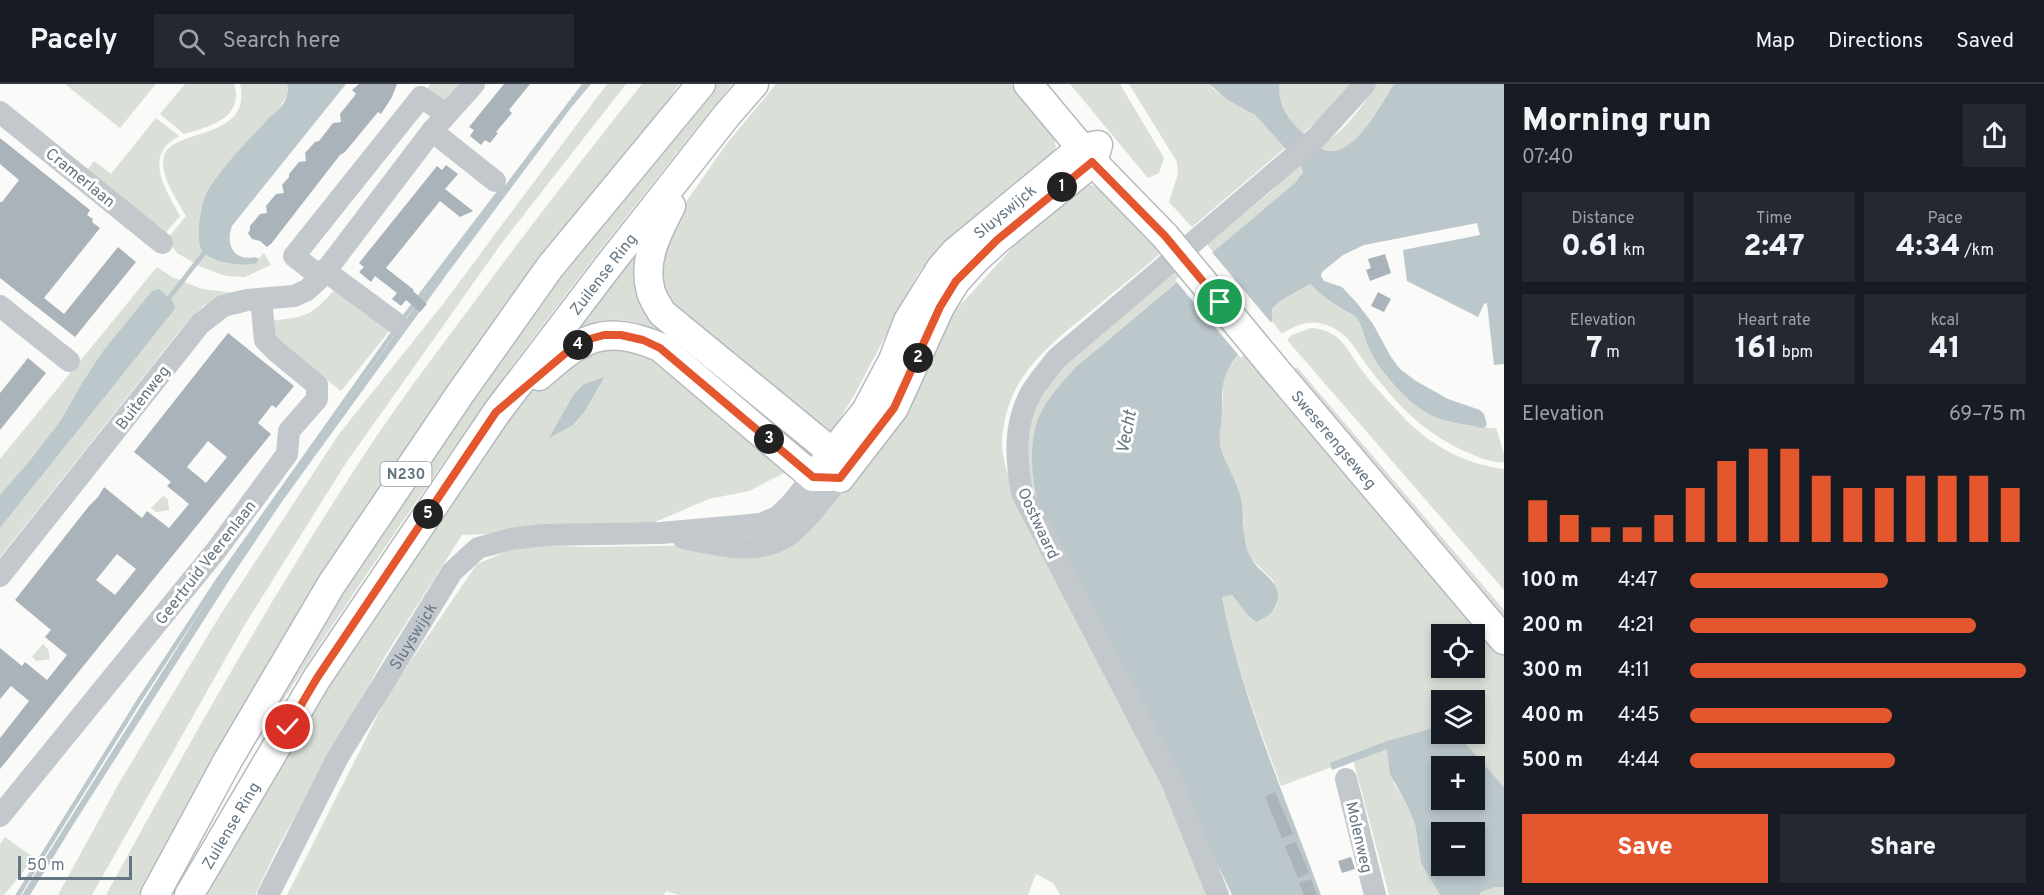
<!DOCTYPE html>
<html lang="en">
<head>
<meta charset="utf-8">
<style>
	body { margin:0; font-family:Overpass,sans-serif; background:#242831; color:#f1f3f6; height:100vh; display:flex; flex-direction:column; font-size:22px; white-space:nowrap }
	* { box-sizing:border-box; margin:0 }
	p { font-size:20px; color:#9ea1a6 }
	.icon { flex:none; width:33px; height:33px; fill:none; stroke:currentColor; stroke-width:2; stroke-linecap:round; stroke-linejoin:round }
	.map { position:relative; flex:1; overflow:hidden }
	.panel { display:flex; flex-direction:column; background:#171b24; width:540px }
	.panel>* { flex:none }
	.controls { position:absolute; left:1431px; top:540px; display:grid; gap:12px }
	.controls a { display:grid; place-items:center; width:54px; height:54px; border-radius:0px; background:#171b24; box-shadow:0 3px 9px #0003; font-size:30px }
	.scale { position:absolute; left:18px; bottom:15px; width:114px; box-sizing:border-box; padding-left:6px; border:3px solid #657683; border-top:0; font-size:16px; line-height:21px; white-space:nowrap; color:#657683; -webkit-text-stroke:4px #fff; paint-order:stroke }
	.pin { position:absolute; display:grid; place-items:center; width:51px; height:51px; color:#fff; margin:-26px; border:3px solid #fff; border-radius:50%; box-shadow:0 2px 6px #0007 }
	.km { position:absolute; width:30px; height:30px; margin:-15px; border-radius:50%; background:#222; color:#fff; font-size:16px; line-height:30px; text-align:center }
	.round { display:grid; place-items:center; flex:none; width:63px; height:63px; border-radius:0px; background:#242831 }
	.summary { display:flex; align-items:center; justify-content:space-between; height:102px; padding:0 18px }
	h1 { font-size:33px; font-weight:800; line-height:45px }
	.figures { display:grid; grid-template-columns:repeat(3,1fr); gap:9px; height:102px; padding:6px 18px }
	.figures div { display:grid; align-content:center; border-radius:0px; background:#242831; text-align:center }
	.figures b { font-size:30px; font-weight:800 }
	.figures small { font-size:16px; font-weight:400 }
	.figures p { font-size:16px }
	.chart { height:168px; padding:12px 18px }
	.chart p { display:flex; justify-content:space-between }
	.chart svg { width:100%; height:108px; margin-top:6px; stroke:#e4572e; stroke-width:6 }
	.primary-button { display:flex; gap:12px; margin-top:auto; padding:12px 18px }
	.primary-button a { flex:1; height:69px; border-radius:0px; background:#e4572e; color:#fff; font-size:24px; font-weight:800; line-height:69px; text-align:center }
	.primary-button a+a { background:#242831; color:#f1f3f6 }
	ul { padding:0 18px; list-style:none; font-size:20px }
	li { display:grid; grid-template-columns:96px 72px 1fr; align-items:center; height:45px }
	li i { height:15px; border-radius:8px; background:#e4572e }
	header { display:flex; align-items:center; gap:36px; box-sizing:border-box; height:84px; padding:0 30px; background:#171b24; border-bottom:2px solid #363941 }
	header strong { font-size:28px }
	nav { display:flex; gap:33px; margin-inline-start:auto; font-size:21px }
	.search { width:420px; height:54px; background:#242831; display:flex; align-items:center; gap:15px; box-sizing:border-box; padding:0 21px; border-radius:0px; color:#9ea1a6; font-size:22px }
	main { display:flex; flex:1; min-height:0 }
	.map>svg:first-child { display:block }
	.green { fill:#dadfd7; fill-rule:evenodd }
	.water { fill:#bbc7cb; fill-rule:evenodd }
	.pier { fill:#fafaf8 }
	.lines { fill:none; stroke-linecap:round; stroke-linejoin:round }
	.stream { stroke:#bbc7cb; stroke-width:4.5 }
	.building { fill:#aab3b9; fill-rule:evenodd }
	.major-casing { stroke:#b5babe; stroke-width:31 }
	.minor { stroke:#c3c8cc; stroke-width:22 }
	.major { stroke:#fff; stroke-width:28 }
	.major-bridge-casing { stroke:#b5babe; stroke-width:31; stroke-linecap:butt }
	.major-bridge { stroke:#fff; stroke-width:28 }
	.route-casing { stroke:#fff; stroke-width:12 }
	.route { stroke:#e4572e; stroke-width:8 }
	.labels { text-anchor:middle; stroke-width:6; stroke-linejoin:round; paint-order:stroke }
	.shield { fill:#fff; stroke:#939fa8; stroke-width:1.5 }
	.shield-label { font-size:15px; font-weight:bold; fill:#657683 }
	.street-label { font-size:16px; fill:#657683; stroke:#fff }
	.water-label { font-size:18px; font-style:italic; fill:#60757c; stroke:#fff }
</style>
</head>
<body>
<header>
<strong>Pacely</strong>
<div class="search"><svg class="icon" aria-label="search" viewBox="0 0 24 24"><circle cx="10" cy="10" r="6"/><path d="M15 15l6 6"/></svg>Search here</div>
<nav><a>Map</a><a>Directions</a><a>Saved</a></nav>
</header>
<main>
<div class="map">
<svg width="1504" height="811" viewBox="0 0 1504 811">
	<rect width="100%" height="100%" fill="#fafaf8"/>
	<g class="green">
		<path d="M65,0h91l-36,44z"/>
		<path d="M185,0h49c11,34 -26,43 -50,50l-24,-20z"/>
		<path d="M240,0h47v11l-8,14 -53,57 -19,89 51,4 -3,-2 4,1 5,-5 7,12 -26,12 -19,-1 -25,-9 -24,-14 -10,-14 19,-23c-9,-17 -27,-40 -22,-60 7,-28 89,-15 76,-72z"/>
		<path d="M430,0h32l-13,18 -23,-10z"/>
		<path d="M607,0h19l-125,160 -155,219 -102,163 -152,269h-34l60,-110 101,-168 120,-183 104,-130z"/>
		<path d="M642,0h37l-467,681 -72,130h-34c82,-150 166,-300 260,-443 33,-50 70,-99 106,-147 55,-75 112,-148 170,-221z"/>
		<path d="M713,0h19c-88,110 -176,219 -257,334 -95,133 -185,270 -273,408l135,-237 239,-341z"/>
		<path d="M776,0h235l43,53 2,10 -3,5 -34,28 -100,92 -63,120 -27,45 -170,-141 4,-61 62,-89z"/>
		<path d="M1070,0h50l44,74 -5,15 -11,5z"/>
		<path d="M1129,0h80l4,5 42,26 30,33 -93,79 -23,-25 9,-28 -1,-12z"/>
		<path d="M1279,0h75l-24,26 -27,23c-16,-14 -24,-27 -24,-49z"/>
		<path d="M1377,0h17c-13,20 -46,85 -76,63 29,-17 41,-37 59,-63z"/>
		<path d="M156,34l23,18c-37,20 -13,53 1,80l-17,20 -78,-63 9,-12 17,13z"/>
		<path d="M1299,76l4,12 -8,11 -82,69 -6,-8 66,-54z"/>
		<path d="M1083,99c29,3 59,48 77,71 -24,20 -49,41 -74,61 -23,19 -49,39 -65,65 -12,18 -19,44 -19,65 1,23 12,45 20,66l133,256 52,128h-147l-7,-12 -17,-9 -8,21h-350l-12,-4 -2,4h-377l102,-202 88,-129 45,-19 62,2 140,-2 41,-16 170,-196 127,-140z"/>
		<path d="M640,157l13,82 10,12c-28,-19 -58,-20 -88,-5z"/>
		<path d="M1197,169l6,7c-27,23 -54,45 -81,68 -33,28 -68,54 -85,95 -8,20 -5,56 0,77 -21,-34 -13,-86 11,-117 16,-22 40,-39 61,-57 29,-24 59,-49 88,-73z"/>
		<path d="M157,183l15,10 30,12 33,4 -32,13 -21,22 -182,229v-29l175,-219 -16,-19 -7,2 -49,59 -21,32 -21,37 -30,39 -31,36v-36z"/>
		<path d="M1310,200c10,10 20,18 33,26 3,2 9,3 12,6 9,8 9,24 14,34 27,51 70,77 127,78l8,26v8c-12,1 -24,-4 -35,-9 -46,-20 -70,-46 -100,-85 -9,-11 -16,-27 -28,-35 -20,-15 -39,-13 -59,1l-10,-13v-12l8,-8z"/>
		<path d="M338,202l53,43 -50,62 -70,-56 -2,-14c40,-4 42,-5 69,-35z"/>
		<path d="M1311,244c32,2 36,24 53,45 13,17 29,33 43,48 26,26 61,44 97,48v121l-217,-250 5,-5z"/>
		<path d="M595,264l47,3 152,117 -45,23 -40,8 -68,29 -179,7 -77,121 -108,193 -22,46h-56l105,-172 59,-85 147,-222 32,-44zM605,294l-20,33 -12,14 -23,12 23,-42 11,-11z"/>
		<path d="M1242,267l262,302v134l-47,-53h17v-34h-32l-1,26 -26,8 -22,48 15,25 7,17 6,39 19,32h-51l-36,-136 -72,27c-23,-62 -47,-124 -59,-190l10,-1 8,9 11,15 10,2 15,-14 2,-8 -5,-19 -22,-21 -7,-19v-20l-26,-81 4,-25 1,-30 4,-14zM1442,550h32v34h-32z"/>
		<path d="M1297,283l207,243v14l-211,-254z"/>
		<path d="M163,412l5,3 1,11 -13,2 -5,-4z"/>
		<path d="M43,560l5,5 2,10 -14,2 -4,-4z"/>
		<path d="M5,753l29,21 -30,37h-4v-51z"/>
		<path d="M1495,803h9v8h-24l1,-3z"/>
	</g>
	<g class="water">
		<path d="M287,0h59l-114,142c-7,18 2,36 23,31l3,2 -1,4c-13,4 -47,0 -55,-13 -7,-11 -1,-47 5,-58 16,-27 41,-51 62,-74 3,-3 8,-6 10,-9 7,-7 10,-16 8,-25z"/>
		<path d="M582,0h9l-21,25 -123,165 -166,229 -49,73 -159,249 -43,70h-8l203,-323 216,-302z"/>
		<path d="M1209,0h70c0,22 8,34 23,48 7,6 14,15 22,18 29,10 57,-46 70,-66h110v280l-10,1 -7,-62 -3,1 -6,13 -71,-36 -4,-31 77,-15 -3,-12 -113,22 -21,10 -21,17 -1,4 3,5 18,6 15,16 16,21 18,33 9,12 16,12 32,18 32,11 4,4 3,11 -3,3c-16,-3 -33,-5 -49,-11 -25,-11 -55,-44 -66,-68 -5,-10 -5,-21 -12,-30 -3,-5 -10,-7 -15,-10 -12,-7 -22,-15 -32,-25l-30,17 -8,8v12c-13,13 -38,34 -45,51 -6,13 -5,27 -5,41 0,12 -5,23 -1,36 5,17 17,33 20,51 4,20 0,40 10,58 7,14 24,19 27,36 1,13 -10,24 -21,28 -10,-5 -17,-18 -25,-27l-10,2c19,100 64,202 99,298h-89l-35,-74 -160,-321c-5,-22 -8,-53 -1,-75 7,-23 25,-41 40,-58l219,-184 8,-11 -4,-12 -14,-12 -30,-33 -27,-15z"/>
		<path d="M159,205l15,14 1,6 -175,219v-33l31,-36 30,-39 21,-37 21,-32 49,-60z"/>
		<path d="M605,293l-20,34 -12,14 -24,13 24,-43 11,-11z"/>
		<path d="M1441,642l1,8h15l47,53v100h-9l-14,5 -1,3h-40l-19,-32 -6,-39 -7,-17 -18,-33 -3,-25 -55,21 -2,-7 57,-22zM1474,682v34h-32v-34zM1474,748v34h-32v-34z"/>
	</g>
	<path class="pier" d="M1210,166l63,75 -32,33 -66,-78z"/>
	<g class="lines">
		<g class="stream">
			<path d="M166,218l41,-53"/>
			<path d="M401,237l102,-134"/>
			<path d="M18,811l122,-196 78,-119 177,-250"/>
		</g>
	</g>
	<g class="building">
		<path d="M359,0h38l-5,13 -11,17 -3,-2 -33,40 -5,3 -69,89 -4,3 -7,-6 -8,-2 -4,-6 2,-3v-4l10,-12 7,-1 -1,-7 10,-12 8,-1 -2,-8 7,-8v-3l10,-12 7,-1 -1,-8 10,-11 4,-1 14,-18 8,-1 -1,-8 16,-20 -4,-4z"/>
		<path d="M504,0h26l-21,26 3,3 -16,19 2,1 -8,10 -5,-3 -4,5 -11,-9 4,-6 -5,-3z"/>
		<path d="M0,54l90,72 -3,5 6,4 -1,3 8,6 -56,70 20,16 54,-67 18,15 -61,75 -75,-59v-76h2l17,-22 -19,-16z"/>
		<path d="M446,81l12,9 -13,15 28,22 -13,6 -20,-16 -54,67 28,22 -1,1 14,13 -7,8 -14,-12 -5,6 -9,-7 5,-6 -22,-17 -4,6 -12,-10 5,-5 -5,-4 78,-97 5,4z"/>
		<path d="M1385,170l6,19 -21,8 -4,-11 5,-2 -3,-9z"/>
		<path d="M1378,208l13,7 -7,13 -13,-6z"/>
		<path d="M228,249l66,53 -18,22 -4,-3 -14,18 13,11 -271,335v-31l29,-37 -18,-15 -11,13v-51l22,18 3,-4 22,18 20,-25 -22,-18 6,-7 -36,-30 74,-94 9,-9 6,-10 38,31 5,-7 22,17 20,-24 -22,-18 4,-4 -37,-30zM208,357l19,16 -21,26 -19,-16zM117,470l19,15 -21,26 -19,-15z"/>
		<path d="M28,274l18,15 -46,57v-37z"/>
		<path d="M1275,708l18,42 -11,4 -17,-41z"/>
		<path d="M1296,758l13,31 -11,5 -13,-32z"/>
		<path d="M1351,773l4,12 -13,4 -4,-12z"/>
		<path d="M1311,795l6,16h-13l-5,-12z"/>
	</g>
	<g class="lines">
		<g class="major-casing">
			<g id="major">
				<path d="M1028,0l65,78 72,74"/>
				<path d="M671,122c-14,27 -29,55 -20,86 2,7 7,14 11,21l171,140 5,17"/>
				<path id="s2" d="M1275,285l229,271"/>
				<path d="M539,292c43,-38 64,-53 121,-29l153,130h17"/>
				<path id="s3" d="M813,393l53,-66 27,-51 15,-39 33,-53 14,-16 126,-104 17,-3 -5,17 -96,78 -21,19 -20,22 -16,26 -46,101 -54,70"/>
				<path d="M155,811l73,-135 103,-175 129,-191 90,-127 151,-183"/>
				<path id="s4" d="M189,811l128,-217 180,-266 112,-147 118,-150 27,-31"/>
			</g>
		</g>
		<g class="minor">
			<path d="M0,28l162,131"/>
			<path d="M432,47l63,50"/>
			<path d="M324,186l72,53"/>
			<path d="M321,193l-27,-21 127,-159 25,17"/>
			<path d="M0,222l69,55"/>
			<path d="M683,454c33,7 74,18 104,-2 19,-13 38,-41 53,-58"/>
			<path d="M0,492l200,-252 23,-18 24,-6 47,-4 13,-6 14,-13 111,-146 42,-47"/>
			<path d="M1346,695l29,116"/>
			<path d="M0,732l218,-268 69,-94 2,-23 28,-32v-14l-40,-33 -12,-12 -4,-41"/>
			<path id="s1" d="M268,811l70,-138 114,-185 26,-24 33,-9 32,-4 118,-2 100,-9 16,-7 13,-12 23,-28"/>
			<path d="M1218,811l-46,-113 -150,-289c-6,-34 -9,-68 9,-100 7,-12 17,-23 25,-34l261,-222 48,-53"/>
		</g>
		<use href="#major" class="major"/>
		<g class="major-bridge-casing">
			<path id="major-bridge" d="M1165,152l110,133"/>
		</g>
		<use href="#major-bridge" class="major-bridge"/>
	</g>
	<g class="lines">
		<g class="route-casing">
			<path id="route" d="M288,643l29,-49 179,-266 71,-60 19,-12 18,-5h17l22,5 17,8 153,129 27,1 54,-70 46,-101 16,-26 41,-41 95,-78 73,74 55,66"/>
		</g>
		<use href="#route" class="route"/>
	</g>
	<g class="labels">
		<rect class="shield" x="380.5" y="378" width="51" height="24" rx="4.5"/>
		<g class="shield-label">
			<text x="406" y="395">N230</text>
		</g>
		<g class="street-label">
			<text transform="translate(81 93) rotate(39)" y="6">Cramerlaan</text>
			<text dy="6" stroke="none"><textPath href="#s3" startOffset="332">Sluyswijck</textPath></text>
			<text dy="6" stroke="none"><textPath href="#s4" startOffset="747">Zuilense Ring</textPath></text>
			<text transform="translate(142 313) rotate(-52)" y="6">Buitenweg</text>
			<text dy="6" stroke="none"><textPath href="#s2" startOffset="92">Sweserengseweg</textPath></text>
			<text transform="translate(1039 439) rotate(65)" y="6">Oostwaard</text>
			<text transform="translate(205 478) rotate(-52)" y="6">Geertruid Veerenlaan</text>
			<text dy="6" stroke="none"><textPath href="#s1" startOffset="297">Sluyswijck</textPath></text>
			<text dy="6" stroke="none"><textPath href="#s4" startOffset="81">Zuilense Ring</textPath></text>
			<text transform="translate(1360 753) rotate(77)" y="6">Molenweg</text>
		</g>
		<g class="water-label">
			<text transform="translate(1126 348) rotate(-79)" y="6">Vecht</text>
		</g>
	</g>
</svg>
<div class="controls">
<a><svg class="icon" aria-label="locate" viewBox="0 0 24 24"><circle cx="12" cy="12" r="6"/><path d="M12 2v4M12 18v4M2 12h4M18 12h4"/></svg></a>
<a><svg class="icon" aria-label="layers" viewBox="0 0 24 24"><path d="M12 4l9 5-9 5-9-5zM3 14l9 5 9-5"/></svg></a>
<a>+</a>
<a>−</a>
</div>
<div class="scale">50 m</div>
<div class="pin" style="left:1220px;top:218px;background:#1e9e55"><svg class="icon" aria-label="arrive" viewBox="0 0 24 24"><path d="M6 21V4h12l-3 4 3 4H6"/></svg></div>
<div class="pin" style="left:288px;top:643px;background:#d93025"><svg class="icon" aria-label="check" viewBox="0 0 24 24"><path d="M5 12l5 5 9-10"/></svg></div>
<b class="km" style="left:1062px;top:103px">1</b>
<b class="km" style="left:918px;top:274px">2</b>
<b class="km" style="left:769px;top:355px">3</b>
<b class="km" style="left:578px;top:261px">4</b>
<b class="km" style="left:428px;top:430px">5</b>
</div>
<section class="panel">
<div class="summary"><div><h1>Morning run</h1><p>07:40</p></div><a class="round"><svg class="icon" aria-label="share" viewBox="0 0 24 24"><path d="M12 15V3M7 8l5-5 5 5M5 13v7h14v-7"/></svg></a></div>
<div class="figures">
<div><p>Distance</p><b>0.61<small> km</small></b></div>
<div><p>Time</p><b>2:47</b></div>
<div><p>Pace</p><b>4:34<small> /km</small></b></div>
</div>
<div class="figures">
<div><p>Elevation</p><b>7<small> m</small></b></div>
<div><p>Heart rate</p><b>161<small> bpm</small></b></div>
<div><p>kcal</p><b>41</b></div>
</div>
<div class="chart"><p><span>Elevation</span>69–75 m</p>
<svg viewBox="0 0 160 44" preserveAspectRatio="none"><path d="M5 44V27M15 44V33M25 44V38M35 44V38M45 44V33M55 44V22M65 44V11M75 44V6M85 44V6M95 44V17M105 44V22M115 44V22M125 44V17M135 44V17M145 44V17M155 44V22"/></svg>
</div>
<ul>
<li><b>100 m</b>4:47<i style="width:59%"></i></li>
<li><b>200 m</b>4:21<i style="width:85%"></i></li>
<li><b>300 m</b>4:11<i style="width:100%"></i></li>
<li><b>400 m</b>4:45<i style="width:60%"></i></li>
<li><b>500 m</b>4:44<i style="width:61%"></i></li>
</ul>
<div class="primary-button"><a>Save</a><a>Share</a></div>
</section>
</main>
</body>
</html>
